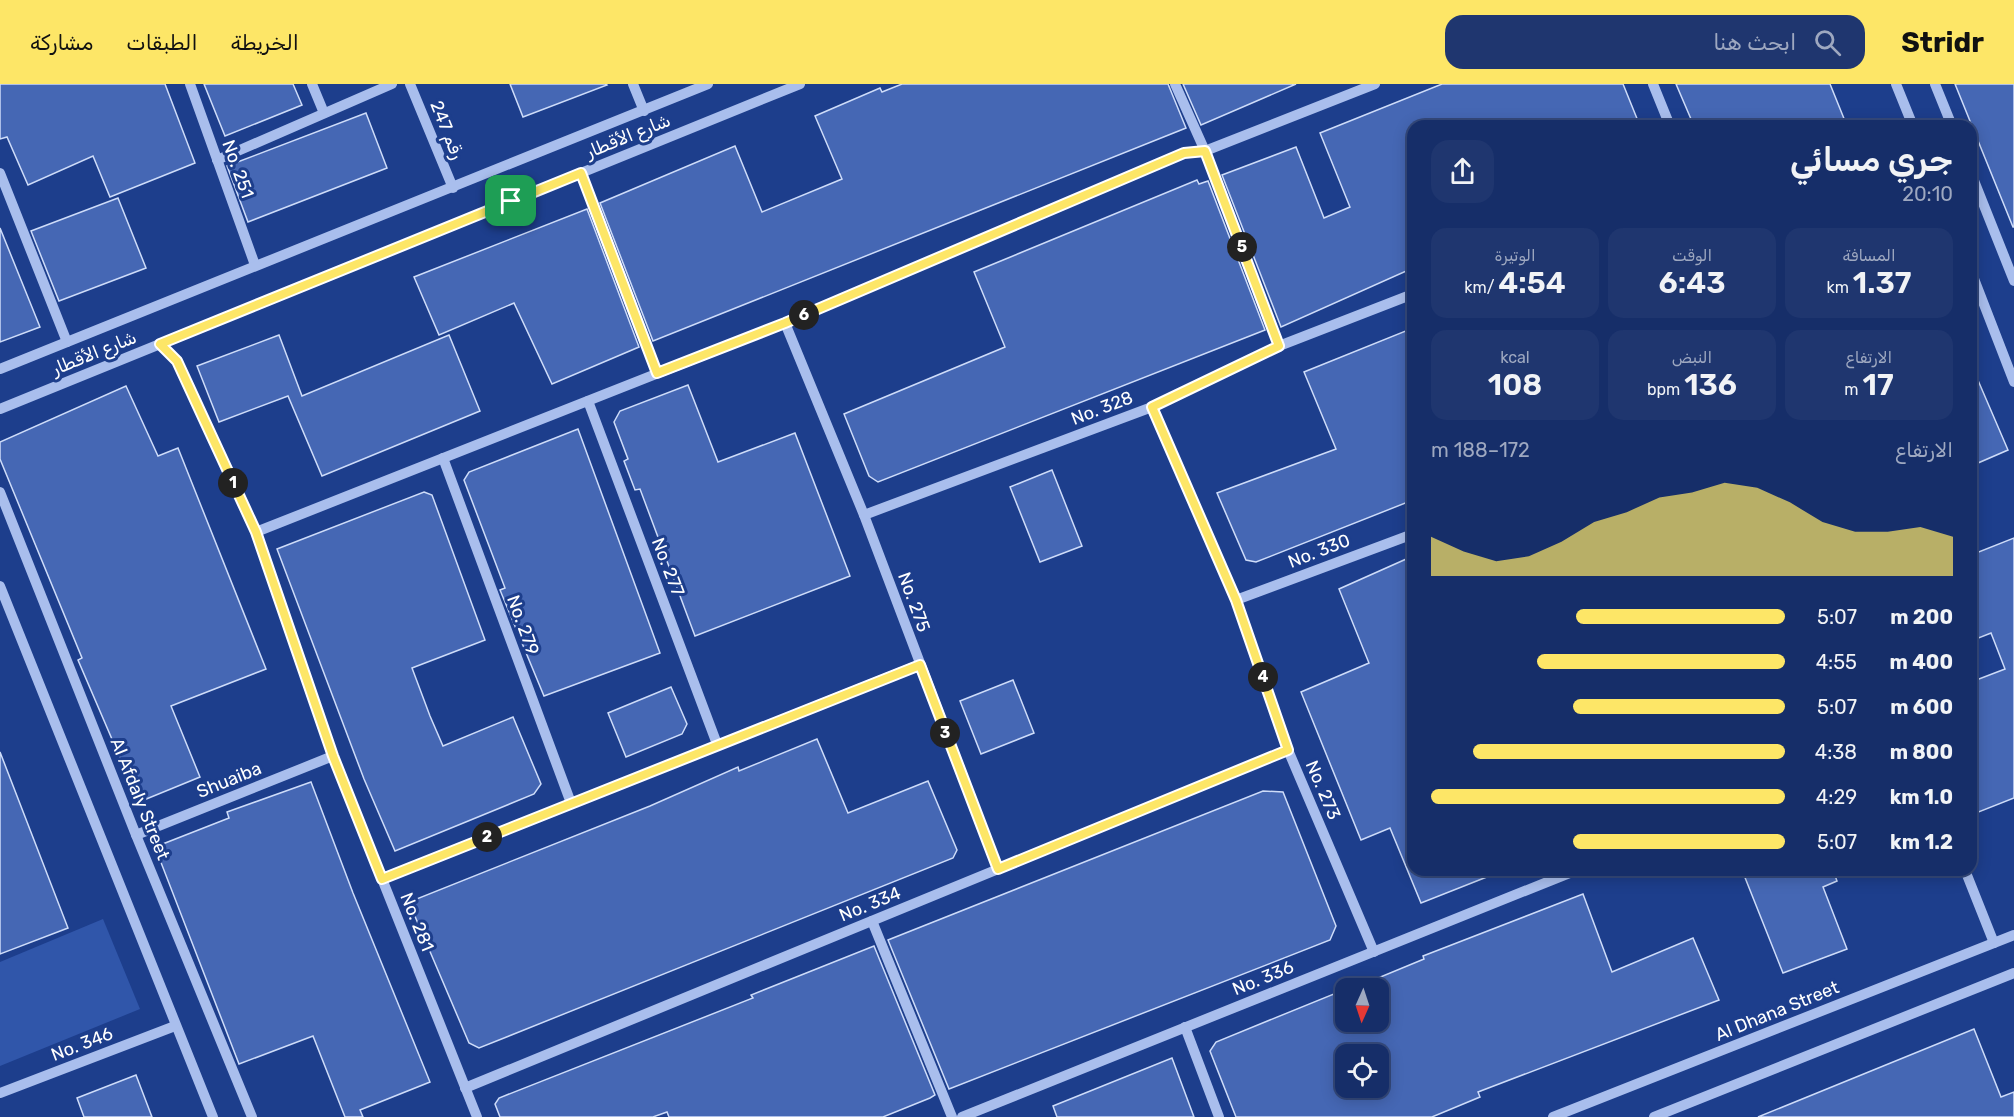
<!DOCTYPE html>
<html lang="ar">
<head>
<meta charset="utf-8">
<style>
	body { margin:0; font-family:Rubik,Cairo,sans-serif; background:#1f366f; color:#f1f3f6; direction:rtl; height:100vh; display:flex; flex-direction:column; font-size:22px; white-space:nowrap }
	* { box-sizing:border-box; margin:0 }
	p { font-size:20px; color:#9ea8c0 }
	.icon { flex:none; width:33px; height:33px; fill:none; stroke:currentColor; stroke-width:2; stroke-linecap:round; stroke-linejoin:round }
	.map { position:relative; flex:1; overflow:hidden; direction:ltr }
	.details { position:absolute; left:1407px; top:36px; width:570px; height:756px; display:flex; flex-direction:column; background:#162e69; border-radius:18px; box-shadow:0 3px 15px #0003,0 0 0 2px #354a7d; direction:rtl }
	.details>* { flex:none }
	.needle { width:39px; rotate:183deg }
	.buttons { position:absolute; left:1335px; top:894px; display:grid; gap:12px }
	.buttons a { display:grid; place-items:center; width:54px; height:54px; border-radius:12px; background:#162e69; box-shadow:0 3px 15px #0003,0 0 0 2px #354a7d; font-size:30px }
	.pin { position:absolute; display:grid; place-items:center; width:51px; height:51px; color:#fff; margin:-26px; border-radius:12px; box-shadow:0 3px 9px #0006 }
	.km { position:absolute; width:30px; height:30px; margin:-15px; border-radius:50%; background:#222; color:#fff; font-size:16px; line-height:30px; text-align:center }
	.round { display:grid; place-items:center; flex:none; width:63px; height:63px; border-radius:18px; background:#1f366f }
	.overview { display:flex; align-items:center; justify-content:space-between; height:102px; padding:0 24px }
	h1 { font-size:33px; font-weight:600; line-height:45px }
	.stats { display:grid; grid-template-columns:repeat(3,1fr); gap:9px; height:102px; padding:6px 24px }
	.stats div { display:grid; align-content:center; border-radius:15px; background:#1f366f; text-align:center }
	.stats b { font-size:30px; font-weight:600 }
	.stats small { font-size:16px; font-weight:400 }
	.stats p { font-size:16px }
	.chart { height:168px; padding:12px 24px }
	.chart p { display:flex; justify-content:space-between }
	.chart svg { width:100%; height:108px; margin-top:6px; fill:#fde667; opacity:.7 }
	ul { padding:0 24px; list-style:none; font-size:20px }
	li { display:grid; grid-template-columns:96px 72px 1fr; align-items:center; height:45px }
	li i { height:15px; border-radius:8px; background:#fde667 }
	header { display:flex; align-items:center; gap:36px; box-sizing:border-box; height:84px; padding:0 30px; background:#fde667; color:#111 }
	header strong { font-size:28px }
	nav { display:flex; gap:33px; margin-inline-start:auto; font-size:21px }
	.search { width:420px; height:54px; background:#1f366f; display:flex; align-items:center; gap:15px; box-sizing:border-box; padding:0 21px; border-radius:18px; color:#9ea8c0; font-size:22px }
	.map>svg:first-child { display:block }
	.green { fill:#3056aa }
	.building { fill:#4567b4; stroke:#cedcf9; stroke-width:1.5; fill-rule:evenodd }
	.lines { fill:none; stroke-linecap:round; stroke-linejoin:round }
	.minor { stroke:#a9beed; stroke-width:10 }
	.route-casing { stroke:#fff; stroke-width:12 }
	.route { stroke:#fde667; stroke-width:8 }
	.labels { text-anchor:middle; stroke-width:6; stroke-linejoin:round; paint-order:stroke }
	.street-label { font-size:18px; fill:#fff; stroke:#1d3e8c }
</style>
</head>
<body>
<header>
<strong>Stridr</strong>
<div class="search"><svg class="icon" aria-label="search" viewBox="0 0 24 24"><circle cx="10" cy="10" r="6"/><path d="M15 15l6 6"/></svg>ابحث هنا</div>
<nav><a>الخريطة</a><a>الطبقات</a><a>مشاركة</a></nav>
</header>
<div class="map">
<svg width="2014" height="1033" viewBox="0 0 2014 1033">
	<rect width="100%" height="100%" fill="#1d3e8c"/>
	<path class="green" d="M103,835l37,90 -140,57v-104z"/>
	<g class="building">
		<path d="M0,0h165l30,79 -85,34 -17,-41 -65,29 -21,-48 -7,2z"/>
		<path d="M204,0h89l9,21 -77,31z"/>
		<path d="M510,0h96l1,1 -84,32z"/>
		<path d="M902,0h266l18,44 -533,213 -53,-138 135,-57 27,66 80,-33 -27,-63 65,-28 2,4z"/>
		<path d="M1183,0h113l-95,41z"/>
		<path d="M1442,0h181l17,42h-227v142l-132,59 -59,-152 74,-28 28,71 26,-11 -30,-74z"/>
		<path d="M1676,0h154l17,42h-153z"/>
		<path d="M1955,0h59v143h-1z"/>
		<path d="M366,29l21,55 -139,54 -21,-56z"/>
		<path d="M1197,96l2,4 9,-3 57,149 -387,152 -9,-6 -25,-62 161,-67 -31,-75z"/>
		<path d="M118,114l28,70 -87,33 -28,-70z"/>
		<path d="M587,125l52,138 -87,37 -38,-81 -75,32 -25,-58z"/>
		<path d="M0,144l40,99 -40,15z"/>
		<path d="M1413,244v172l-157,62 -10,-2 -29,-67 119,-44 -32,-77z"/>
		<path d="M279,251l23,61 147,-61 31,76 -158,65 -34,-80 -69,26 -22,-56z"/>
		<path d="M1971,280l37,86 -37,16z"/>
		<path d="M688,301l30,77 77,-29 55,143 -155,60 -55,-147 -5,1 -11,-29 4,-2 -14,-37 6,-11z"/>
		<path d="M126,302l32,70 20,-8 88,221 -95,37 29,71 -61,25 -61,-142 4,-2 -82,-199v-17z"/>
		<path d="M578,345l82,224 -116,43 -44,-106 5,-2 -41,-108 5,-8z"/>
		<path d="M1052,386l30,76 -42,16 -30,-75z"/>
		<path d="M424,408l8,3 53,145 -73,28 18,48 13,30 70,-29 28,67 -7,10 -139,57 -31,-72 -87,-230z"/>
		<path d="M2014,454v260l-43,17v-133l34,-13 -14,-36 -20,8v-86z"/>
		<path d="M1413,472v314l89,1 -81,32 -31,-75 -29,12 -60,-148 68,-29 -30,-74z"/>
		<path d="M1013,596l21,53 -53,21 -21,-53z"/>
		<path d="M671,603l16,37 -5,10 -56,23 -18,-44z"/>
		<path d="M817,655l31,74 80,-32 29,69 -4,8 -474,190 -10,-5 -58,-136 3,-7 236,-94 88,-39 1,4z"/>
		<path d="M0,668l68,176 -68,26z"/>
		<path d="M311,698l42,111 77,189 -70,28 3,7h-18l-32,-81 -74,28 -84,-217 74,-29 -2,-6z"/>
		<path d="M1263,707l20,1 53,134 -6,14 -381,149 -61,-149z"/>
		<path d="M1742,786h91l4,11 -14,6 24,62 -64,24z"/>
		<path d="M1583,810l29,78 81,-34 26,62 -241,92 2,5 -48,20h-196l-26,-66 6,-9 130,-53v33h32v-44l46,-19 -1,-3zM1346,970h32v34h-32z"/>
		<path d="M874,862l61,149 -5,3 -47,19h-214l-2,-5 -14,5h-153l-5,-13 4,-6 254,-100 -2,-3z"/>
		<path d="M1974,945l27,68 13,-5v25h-256z"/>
		<path d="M1172,974l22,59h-137l-4,-11z"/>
		<path d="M136,991l16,42h-68l-7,-19z"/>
	</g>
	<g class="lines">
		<g class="minor">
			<path d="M190,0l65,181"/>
			<path d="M312,0l12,29"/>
			<path d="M410,0l43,104"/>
			<path d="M633,0l11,27"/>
			<path d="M1175,0l30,67 74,195"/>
			<path d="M1653,0l17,42"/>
			<path d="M1896,0l17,42"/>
			<path d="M1935,0l17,42"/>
			<path d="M217,76l175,-76"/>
			<path d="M0,89l67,169"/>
			<path d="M581,89l76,200"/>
			<path d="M1971,89l43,108"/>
			<path d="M1971,187l43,111"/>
			<path d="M785,239l79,192 134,354"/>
			<path d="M160,260l17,17 79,171 77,224 144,361"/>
			<path d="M0,285l708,-285"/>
			<path d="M588,317l129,343"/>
			<path d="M1152,323l84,193 52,150 86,202"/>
			<path d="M0,325l800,-325"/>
			<path d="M443,374l128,345"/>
			<path d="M0,408l136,343 116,282"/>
			<path d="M864,431l288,-108 127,-61 134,-52"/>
			<path d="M256,448l529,-209 399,-170 21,-2 170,-67"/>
			<path d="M0,502l213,531"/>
			<path d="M1236,516l177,-66"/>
			<path d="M136,751l197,-79"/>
			<path d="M1965,786l29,73"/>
			<path d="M382,795l537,-214"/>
			<path d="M872,837l80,196"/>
			<path d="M1185,943l34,90"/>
			<path d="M465,1004l823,-338"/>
			<path d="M0,1009l175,-67"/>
			<path d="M962,1033l615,-247"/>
			<path d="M1553,1033l461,-182"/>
			<path d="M1654,1033l360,-144"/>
		</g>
	</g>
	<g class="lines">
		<g class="route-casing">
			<path id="route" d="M1205,67l74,195 -127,61 84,193 52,150 -290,119 -78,-204 -538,214 -49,-123 -77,-224 -79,-171 -17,-17 421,-171 76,200 128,-50 399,-170z"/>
		</g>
		<use href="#route" class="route"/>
	</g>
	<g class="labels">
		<g class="street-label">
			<text transform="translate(447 46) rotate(68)" y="6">رقم 247</text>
			<text transform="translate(628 52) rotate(-22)" y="6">شارع الأقطار</text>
			<text transform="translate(238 85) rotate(70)" y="6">No. 251</text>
			<text transform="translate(94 269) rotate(-22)" y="6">شارع الأقطار</text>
			<text transform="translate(1102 324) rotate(-21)" y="6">No. 328</text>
			<text transform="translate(1319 467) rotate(-21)" y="6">No. 330</text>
			<text transform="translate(668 483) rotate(69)" y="6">No. 277</text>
			<text transform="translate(914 518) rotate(70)" y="6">No. 275</text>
			<text transform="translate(523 541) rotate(70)" y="6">No. 279</text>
			<text transform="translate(229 696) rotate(-22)" y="6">Shuaiba</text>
			<text transform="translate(1323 706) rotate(67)" y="6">No. 273</text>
			<text transform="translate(140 715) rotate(68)" y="6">Al Afdaly Street</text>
			<text transform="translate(870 820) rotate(-22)" y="6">No. 334</text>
			<text transform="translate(417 838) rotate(68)" y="6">No. 281</text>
			<text transform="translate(1263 894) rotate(-22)" y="6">No. 336</text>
			<text transform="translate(1777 927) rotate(-22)" y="6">Al Dhana Street</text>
			<text transform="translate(82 960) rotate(-21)" y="6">No. 346</text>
		</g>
	</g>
</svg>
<div class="buttons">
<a><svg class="needle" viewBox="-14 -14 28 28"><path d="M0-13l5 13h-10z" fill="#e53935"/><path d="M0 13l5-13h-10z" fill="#9ea8c0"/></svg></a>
<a><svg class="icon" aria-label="locate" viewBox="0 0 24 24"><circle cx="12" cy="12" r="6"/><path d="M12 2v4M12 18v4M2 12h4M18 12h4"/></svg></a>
</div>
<div class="pin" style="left:511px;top:117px;background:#1e9e55"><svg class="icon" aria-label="arrive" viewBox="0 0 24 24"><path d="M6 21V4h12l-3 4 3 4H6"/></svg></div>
<b class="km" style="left:233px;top:399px">1</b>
<b class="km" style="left:487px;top:753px">2</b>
<b class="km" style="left:945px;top:649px">3</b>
<b class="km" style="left:1263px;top:593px">4</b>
<b class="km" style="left:1242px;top:163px">5</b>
<b class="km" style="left:804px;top:231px">6</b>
<section class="details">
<div class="overview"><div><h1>جري مسائي</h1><p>20:10</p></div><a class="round"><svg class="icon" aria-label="share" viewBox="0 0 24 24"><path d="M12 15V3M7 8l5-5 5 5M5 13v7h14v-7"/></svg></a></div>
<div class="stats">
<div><p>المسافة</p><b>1.37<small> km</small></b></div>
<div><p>الوقت</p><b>6:43</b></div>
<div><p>الوتيرة</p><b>4:54<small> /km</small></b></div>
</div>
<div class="stats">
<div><p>الارتفاع</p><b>17<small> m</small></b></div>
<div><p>النبض</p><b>136<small> bpm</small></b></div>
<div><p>kcal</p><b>108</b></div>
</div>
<div class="chart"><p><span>الارتفاع</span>172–188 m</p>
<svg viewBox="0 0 160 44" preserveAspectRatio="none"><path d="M0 44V28L10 34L20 38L30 36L40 30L50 22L60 18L70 12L80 10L90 6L100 8L110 14L120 22L130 26L140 26L150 24L160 28V44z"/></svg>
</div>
<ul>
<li><b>200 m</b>5:07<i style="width:59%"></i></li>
<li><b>400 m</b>4:55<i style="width:70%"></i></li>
<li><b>600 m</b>5:07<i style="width:60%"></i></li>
<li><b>800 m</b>4:38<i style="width:88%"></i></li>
<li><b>1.0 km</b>4:29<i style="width:100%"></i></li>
<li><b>1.2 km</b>5:07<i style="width:60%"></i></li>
</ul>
</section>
</div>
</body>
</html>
